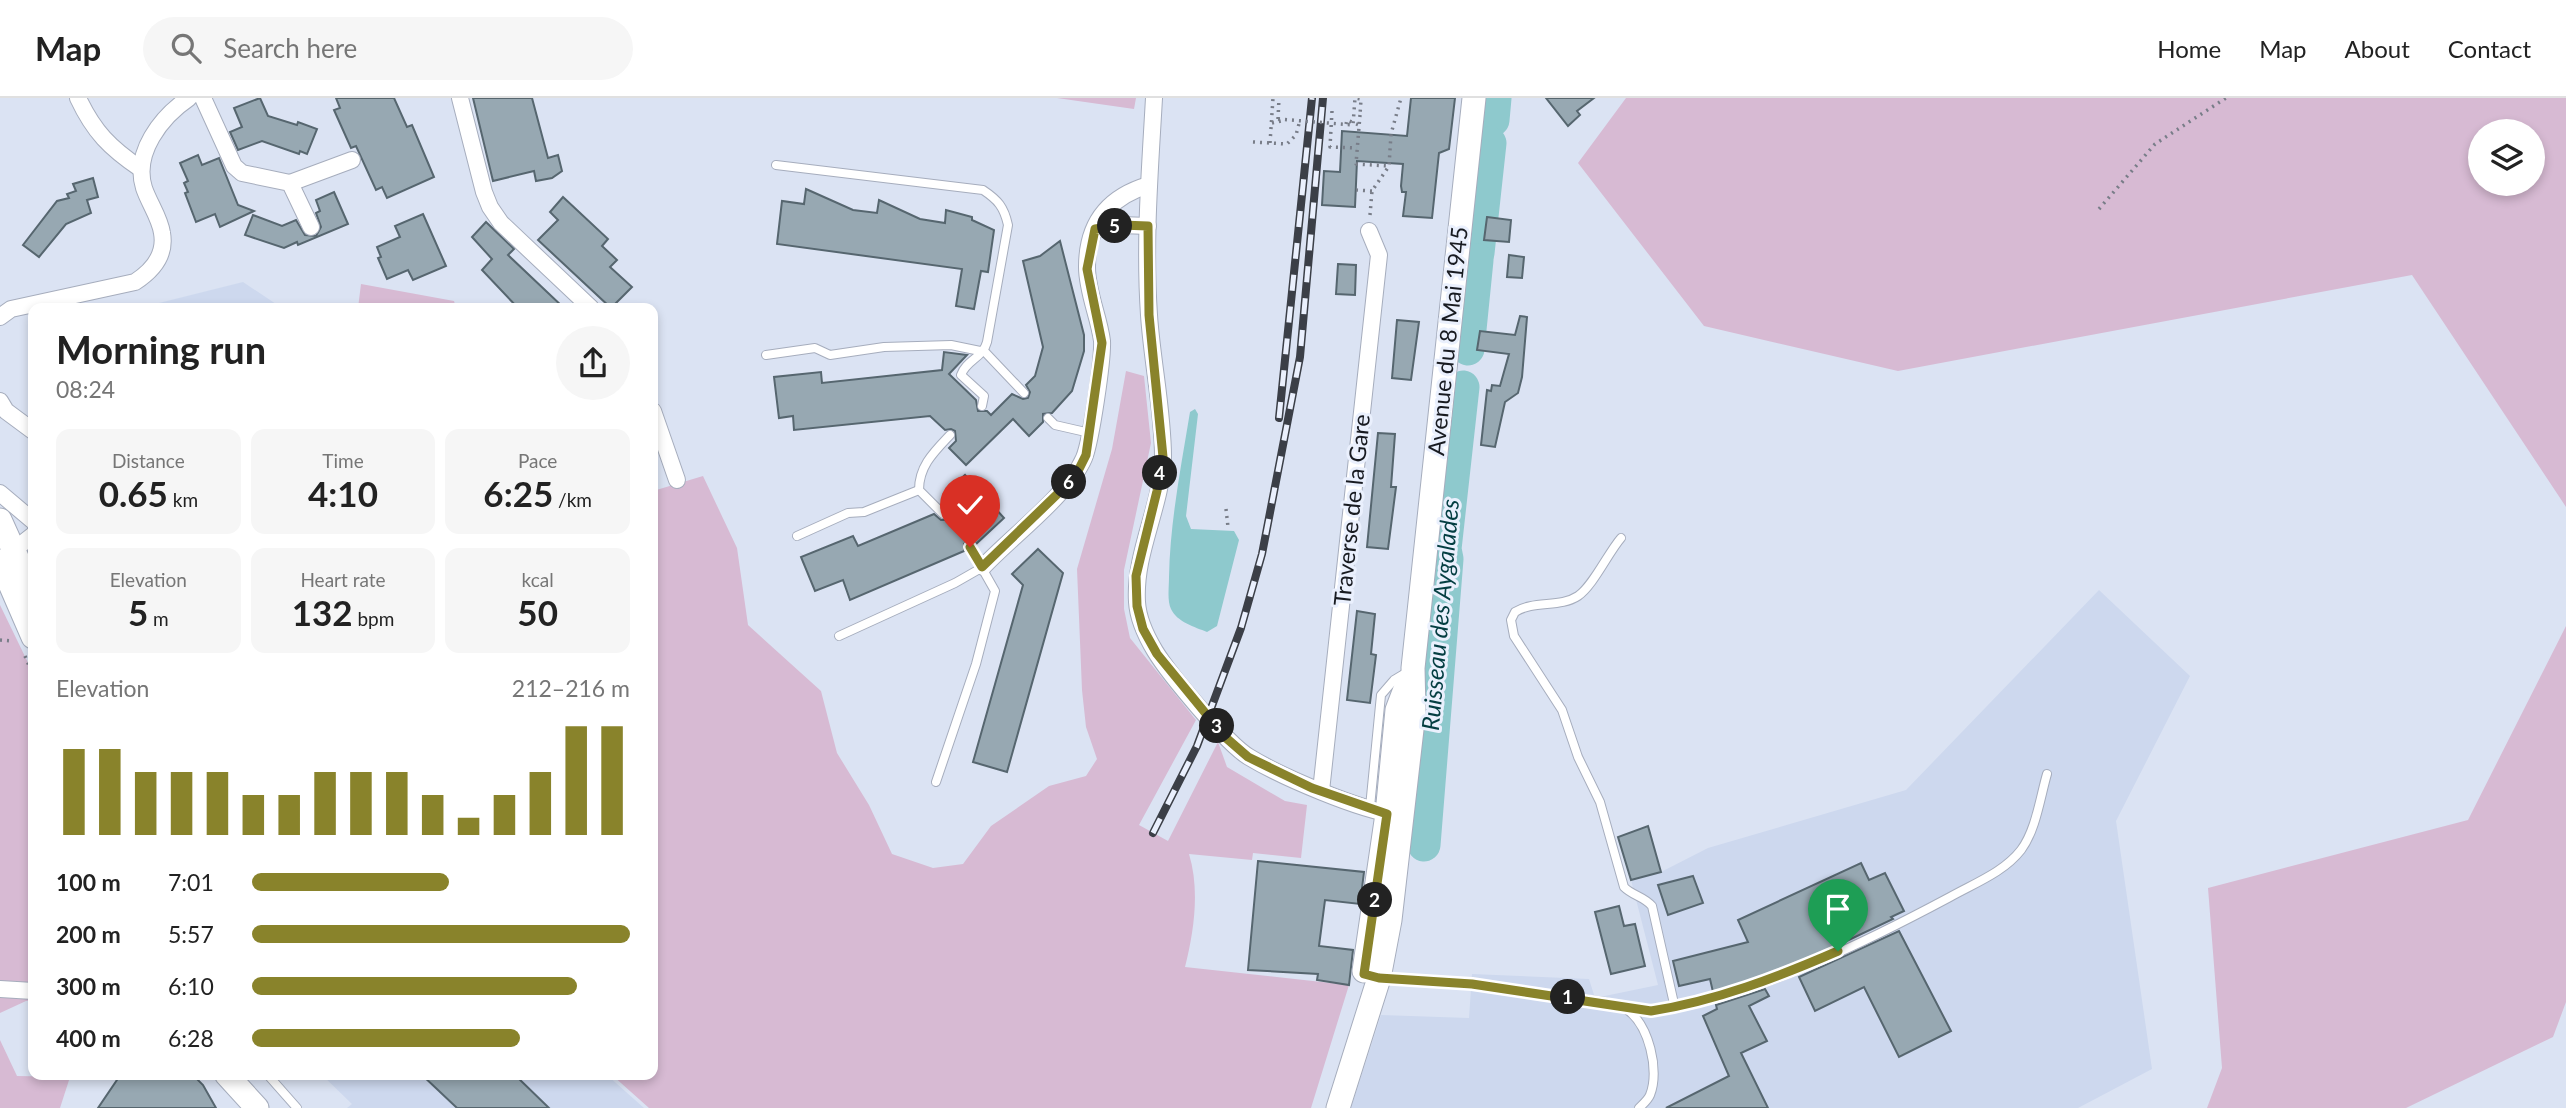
<!DOCTYPE html>
<html lang="en">
<head>
<meta charset="utf-8">
<style>
	body { margin:0; font-family:Lato,sans-serif; background:#f6f6f6; color:#222; height:100vh; display:flex; flex-direction:column; font-size:26px; white-space:nowrap }
	* { box-sizing:border-box; margin:0 }
	p { font-size:23px; color:#767676 }
	.icon { flex:none; width:38px; height:38px; fill:none; stroke:currentColor; stroke-width:2; stroke-linecap:round; stroke-linejoin:round }
	.map { position:relative; flex:1; overflow:hidden }
	.side { position:absolute; left:28px; top:205px; width:630px; height:777px; display:flex; flex-direction:column; background:#fff; border-radius:14px; box-shadow:0 4px 10px #0003 }
	.side>* { flex:none }
	.tools { position:absolute; left:2468px; top:21px; display:grid; gap:14px }
	.tools a { display:grid; place-items:center; width:77px; height:77px; border-radius:50%; background:#fff; box-shadow:0 4px 10px #0003; font-size:35px }
	.pin { position:absolute; display:grid; place-items:center; width:60px; height:60px; color:#fff; margin:-72px -30px; border-radius:50% 50% 50% 0; rotate:-45deg; box-shadow:0 0 7px #0007 }
	.pin .icon { rotate:45deg }
	.km { position:absolute; width:35px; height:35px; margin:-18px; border-radius:50%; background:#222; color:#fff; font-size:19px; line-height:35px; text-align:center }
	.round { display:grid; place-items:center; flex:none; width:74px; height:74px; border-radius:37px; background:#f6f6f6 }
	.summary { display:flex; align-items:center; justify-content:space-between; height:119px; padding:0 28px }
	h1 { font-size:38px; font-weight:700; line-height:52px }
	.stats { display:grid; grid-template-columns:repeat(3,1fr); gap:10px; height:119px; padding:7px 28px }
	.stats div { display:grid; align-content:center; border-radius:14px; background:#f6f6f6; text-align:center }
	.stats b { font-size:35px; font-weight:700 }
	.stats small { font-size:19px; font-weight:400 }
	.stats p { font-size:19px }
	.chart { height:196px; padding:14px 28px }
	.chart p { display:flex; justify-content:space-between }
	.chart svg { width:100%; height:126px; margin-top:7px; stroke:#89832b; stroke-width:6 }
	ul { padding:0 28px; list-style:none; font-size:23px }
	li { display:grid; grid-template-columns:112px 84px 1fr; align-items:center; height:52px }
	li i { height:18px; border-radius:9px; background:#89832b }
	header { display:flex; align-items:center; gap:42px; box-sizing:border-box; height:98px; padding:0 35px; background:#fff; border-bottom:2px solid #e0e0e0 }
	header strong { font-size:33px }
	nav { display:flex; gap:38px; margin-inline-start:auto; font-size:24px }
	.search { width:490px; height:63px; background:#f6f6f6; display:flex; align-items:center; gap:18px; box-sizing:border-box; padding:0 24px; border-radius:38px; color:#767676; font-size:26px }
	.map>svg:first-child { display:block }
	.built { fill:#cdd8ee }
	.green { fill:#d7bad3; fill-rule:evenodd }
	.water { fill:#8ec9cd }
	.lines { fill:none; stroke-linecap:round; stroke-linejoin:round }
	.river { stroke:#8ec9cd; stroke-width:33 }
	.building { fill:#97a8b2; stroke:#56666f; stroke-width:2 }
	.service-casing { stroke:#a6adbd; stroke-width:10 }
	.minor-casing { stroke:#a6adbd; stroke-width:18 }
	.secondary-casing { stroke:#a6adbd; stroke-width:25 }
	.path { stroke:#787d88; stroke-width:3.5; stroke-dasharray:2 5; stroke-linecap:butt }
	.service { stroke:#fff; stroke-width:8 }
	.minor { stroke:#fff; stroke-width:16 }
	.secondary { stroke:#fff; stroke-width:23 }
	.rail-casing { stroke:#3b3f47; stroke-width:8 }
	.rail { stroke:#eaf0fd; stroke-width:5; stroke-dasharray:16; stroke-linecap:butt }
	.path-bridge { stroke:#787d88; stroke-width:3.5; stroke-dasharray:2 5; stroke-linecap:butt }
	.route-casing { stroke:#fff; stroke-width:14 }
	.route { stroke:#89832b; stroke-width:9 }
	.labels { text-anchor:middle; stroke-width:6; stroke-linejoin:round; paint-order:stroke }
	.street-label { font-size:23px; fill:#181b21; stroke:#eaf0fd }
	.water-label { font-size:24px; font-style:italic; fill:#043e42; stroke:#eaf0fd }
</style>
</head>
<body>
<header>
<strong>Map</strong>
<div class="search"><svg class="icon" aria-label="search" viewBox="0 0 24 24"><circle cx="10" cy="10" r="6"/><path d="M15 15l6 6"/></svg>Search here</div>
<nav><a>Home</a><a>Map</a><a>About</a><a>Contact</a></nav>
</header>
<div class="map">
<svg width="2566" height="1010" viewBox="0 0 2566 1010">
	<rect width="100%" height="100%" fill="#dbe3f3"/>
	<g class="built">
		<path d="M243,184l36,24 8,2h-148z"/>
		<path d="M2099,492l91,86 -74,145 36,248 -74,39h-727l30,-93 88,3 3,-44 117,5 6,19 63,-13 -27,-105 30,-8 47,-24 198,-58z"/>
		<path d="M322,977h285l37,33h-297l5,-4z"/>
	</g>
	<g class="green">
		<path d="M1057,0h79l-2,11z"/>
		<path d="M1626,0h940v409l-154,-232 -514,96 -194,-45 -126,-163zM2480,33h52v53h-52z"/>
		<path d="M361,186l93,17 2,7h-98z"/>
		<path d="M1126,273l18,5 7,67 -27,127v39l6,29 66,82 -57,105 29,16 50,-99 9,25 58,34 22,4 -6,53 -48,-5 -1,7 -63,-6c11,36 5,77 -4,113l164,18 -38,123h-662l-37,-33 41,-1v-583l50,-15 34,72 11,77 73,66 16,62 32,52 23,49 41,14 30,-4 28,-38 58,-40 37,-10 11,-17 -11,-32 -4,-37 -5,-121 35,-120z"/>
		<path d="M0,507l33,68v327l-7,1 -26,12z"/>
		<path d="M2566,528v376l-13,35 -147,71h-199l15,-40 -14,-180 260,-68z"/>
		<path d="M0,942l17,36 53,1 -10,31h-60z"/>
	</g>
	<path class="water" d="M1195,311l3,5 -12,102 5,13 43,2 5,9 -22,86 -10,6c-12,-5 -30,-10 -36,-23 -4,-8 -2,-22 -2,-32 1,-55 12,-110 21,-165z"/>
	<g class="lines">
		<g class="river">
			<path d="M1493,22l2,-22"/>
			<path d="M1478,155l12,-110"/>
			<path d="M1468,251l9,-89"/>
			<path d="M1424,747l23,-286 -2,-10 18,-162"/>
		</g>
	</g>
	<g class="building">
		<path d="M260,0l8,18 29,9 1,-3 19,7 -10,25 -7,-3 -1,3 -37,-13 -24,9 -8,-18 12,-5 -8,-19z"/>
		<path d="M336,0h58l13,29 5,-2 22,52 -47,21 -5,-11 -6,3 -20,-44 -5,2 -17,-38 6,-2z"/>
		<path d="M473,0h59l16,60 10,-3 4,16 -10,7 -16,3 -2,-10 -41,10z"/>
		<path d="M1411,0h44l-6,51 -10,4 -7,65 -29,-2 3,-24h-4l-1,-6 2,-22 -46,-3 -2,46 -33,-2 2,-34 16,1 2,-41 65,5z"/>
		<path d="M1546,0h48l-17,13 3,4 -12,11z"/>
		<path d="M198,57l4,10 17,-7 19,47 16,6 -34,16 -5,-13 -19,8 -11,-29 3,-1 -4,-9 4,-2 -8,-18z"/>
		<path d="M93,80l5,19 -11,3 4,13 -25,11 -27,33 -16,-12 34,-44 12,-3 -2,-4 9,-3 -3,-7z"/>
		<path d="M806,91l47,21 24,3 2,-13 41,19 25,4 1,-13 26,7v3l22,10 -6,42 -7,-1 -7,38 -18,-3 6,-37 -185,-25 5,-43 22,3z"/>
		<path d="M334,94l14,32 -50,21 -1,-3 -13,6 -39,-13 8,-20 29,11 14,-6 9,15 11,1 5,-9 -5,-14 4,-2 -4,-11z"/>
		<path d="M563,99l45,42 -6,7 15,14 -7,7 22,20 -21,21 -73,-68 20,-20 -8,-8z"/>
		<path d="M423,116l23,52 -33,14 -5,-10 -21,9 -9,-21 3,-1 -4,-10 23,-10 -5,-11z"/>
		<path d="M1487,119l24,3 -2,22 -25,-2z"/>
		<path d="M486,124l28,27 -6,6 56,53h-46l-36,-38 10,-11 -20,-22z"/>
		<path d="M1060,143l24,94v16l-12,40 -20,22 -9,1v8l-14,14 -16,-17 -47,46 -17,-17 7,-7 -1,-10 -4,-2 -6,1 -15,-14 -136,14 -1,-14 -14,2 -5,-41 47,-5 1,11 120,-13 2,-18 23,3 -18,19 27,26 2,11h9l4,4 21,-21 11,5 5,-1 2,-6 -4,-7 9,-9 8,-29 -20,-86 17,-5z"/>
		<path d="M1509,157l15,2 -2,21 -15,-1z"/>
		<path d="M1338,166l18,1 -1,30 -19,-1z"/>
		<path d="M1520,218l7,1 -5,60 -4,16 -13,9 -10,45 -14,-2 6,-55 4,1 1,-6 8,1 9,-32 -32,-4 3,-19 35,4z"/>
		<path d="M1397,222l22,2 -8,58 -19,-2z"/>
		<path d="M1378,335l17,1 -4,53h5l-8,62 -21,-2z"/>
		<path d="M965,377l39,43 -28,26 -9,-3 -3,3v7l-114,49 -7,-20 -28,11 -14,-34 52,-21 5,10 76,-32 7,6h4l4,-7 -5,-7 10,-9 -6,-7z"/>
		<path d="M1038,451l25,24 -56,199 -34,-10 50,-177 -11,-11z"/>
		<path d="M1357,513l18,3 -4,40 5,1 -6,48 -23,-3z"/>
		<path d="M1648,728l13,46 -30,8 -13,-43z"/>
		<path d="M1258,763l106,11 -4,32 -35,-4 -6,46 34,4 -4,35 -32,-5 1,-6 -70,-4z"/>
		<path d="M1861,765l8,17 16,-7 19,38 -13,6 2,2 -80,38 -70,26 -30,9 -3,-13 -31,7 -6,-25 75,-19 -10,-22z"/>
		<path d="M1693,778l10,27 -35,12 -10,-30z"/>
		<path d="M1619,808l5,20 11,-2 10,42 -34,8 -16,-62z"/>
		<path d="M1899,833l52,100 -52,26 -35,-70 -49,24 -16,-34z"/>
		<path d="M1765,891l4,7 -20,10 18,35 -26,12 27,55h-102l63,-32 -26,-60 14,-7 -1,-4z"/>
		<path d="M121,976h71l11,11 13,23h-118z"/>
		<path d="M421,976h93l35,34h-92z"/>
	</g>
	<g class="lines">
		<g class="service-casing">
			<g id="service">
				<path d="M776,67l207,25c15,10 21,17 25,35l-21,117c-4,16 -21,18 -26,33l23,21 -2,10"/>
				<path d="M766,257l49,-7 15,7 54,-8 67,-2 34,7 39,41"/>
				<path d="M1048,320l7,7 35,8"/>
				<path d="M943,416l-24,-24c0,-24 15,-38 31,-55"/>
				<path d="M797,438l51,-23 16,-1 55,-22"/>
				<path d="M1621,440c-13,15 -28,48 -43,58 -18,12 -44,4 -63,16l-4,8 3,16 48,74 16,47 22,45 24,85c9,9 19,9 28,19l23,102"/>
				<path d="M839,538l116,-53 28,-16"/>
				<path d="M936,684l40,-118 19,-73 -25,-44"/>
				<path d="M1370,709l11,-112 13,-15 10,-6"/>
				<path d="M1380,880l91,6 134,18c6,2 15,3 21,7 23,15 34,62 24,86 -2,5 -7,9 -11,13"/>
				<path d="M1625,910c17,2 32,3 48,0 97,-19 191,-65 277,-111 25,-14 54,-25 71,-47 15,-20 19,-52 26,-76"/>
				<path d="M267,976l30,34"/>
			</g>
		</g>
		<g class="minor-casing">
			<g id="minor">
				<path d="M78,0c16,34 32,50 63,71"/>
				<path d="M203,0l31,68 8,7 48,10 21,44"/>
				<path d="M460,0l24,94 6,15 11,16 90,85"/>
				<path d="M1154,0c-4,72 -10,144 -5,217 3,46 14,96 14,142 -1,49 -29,95 -26,145 1,17 9,34 18,49 14,23 72,93 94,106 33,20 110,53 148,58"/>
				<path d="M290,85l62,-23"/>
				<path d="M1095,131l26,-4 27,1"/>
				<path d="M0,219l11,-8 124,-27c17,-11 31,-27 27,-49 -2,-15 -13,-30 -18,-45 -11,-35 17,-71 45,-90"/>
				<path d="M0,303l6,10 27,20"/>
				<path d="M653,313l24,69"/>
				<path d="M0,395l33,28"/>
				<path d="M9,459l5,-7 19,-15"/>
				<path d="M983,469c29,-31 85,-72 101,-109 7,-17 19,-99 18,-117 -3,-24 -15,-49 -15,-74 0,-43 21,-70 62,-82"/>
				<path d="M1321,693l58,-536 -10,-24"/>
				<path d="M0,891l33,2"/>
			</g>
		</g>
		<g class="secondary-casing">
			<g id="secondary">
				<path d="M0,422l33,73"/>
				<path d="M0,463l33,76"/>
				<path d="M1364,873l23,-157 10,-104 11,-29"/>
				<path d="M226,976l31,34"/>
				<path d="M1338,1010l41,-130 11,-58 24,-208 -1,-44 61,-570"/>
			</g>
		</g>
		<g class="path">
			<path d="M1332,13l-2,36 27,1"/>
			<path d="M1360,17l-4,49 33,2"/>
			<path d="M1278,21l1,-21"/>
			<path d="M1272,25l13,-3"/>
			<path d="M1346,26l1,-4 12,5"/>
			<path d="M1253,44l34,2 9,-9 4,-15"/>
			<path d="M1270,45l3,-45"/>
			<path d="M1356,92l16,1"/>
			<path d="M2099,111l56,-65 71,-46"/>
			<path d="M1370,117l2,-24 17,-25 2,-32 10,-36"/>
			<path d="M1226,411l2,18"/>
			<path d="M0,542l12,1"/>
			<path d="M25,558l8,19"/>
		</g>
		<use href="#service" class="service"/>
		<use href="#minor" class="minor"/>
		<use href="#secondary" class="secondary"/>
		<g class="rail-casing">
			<g id="rail">
				<path d="M1279,320l33,-320"/>
				<path d="M1153,735l44,-87 44,-118 21,-74 38,-197 23,-259"/>
			</g>
		</g>
		<use href="#rail" class="rail"/>
		<path class="path-bridge" d="M1278,21l75,6 2,-27 6,1 -1,16"/>
	</g>
	<g class="lines">
		<g class="route-casing">
			<path id="route" d="M970,449l12,20 93,-90 11,-22 16,-112 -15,-74 8,-40 26,-4 27,1 1,89 14,142 -6,34 -21,85 1,30 6,23 14,25 68,83 23,20 64,31 75,26 -23,160 15,4 93,6 179,27c65,-10 127,-34 187,-60"/>
		</g>
		<use href="#route" class="route"/>
	</g>
	<g class="labels">
		<g class="street-label">
			<text transform="translate(1448 243) rotate(-84)" y="8">Avenue du 8 Mai 1945</text>
			<text transform="translate(1352 412) rotate(-84)" y="8">Traverse de la Gare</text>
		</g>
		<g class="water-label">
			<text transform="translate(1441 517) rotate(-85)" y="8">Ruisseau des Aygalades</text>
		</g>
	</g>
</svg>
<div class="tools">
<a><svg class="icon" aria-label="layers" viewBox="0 0 24 24"><path d="M12 4l9 5-9 5-9-5zM3 14l9 5 9-5"/></svg></a>
</div>
<div class="pin" style="left:1838px;top:853px;background:#1e9e55"><svg class="icon" aria-label="arrive" viewBox="0 0 24 24"><path d="M6 21V4h12l-3 4 3 4H6"/></svg></div>
<div class="pin" style="left:970px;top:449px;background:#d93025"><svg class="icon" aria-label="check" viewBox="0 0 24 24"><path d="M5 12l5 5 9-10"/></svg></div>
<b class="km" style="left:1568px;top:899px">1</b>
<b class="km" style="left:1375px;top:802px">2</b>
<b class="km" style="left:1217px;top:628px">3</b>
<b class="km" style="left:1160px;top:375px">4</b>
<b class="km" style="left:1115px;top:128px">5</b>
<b class="km" style="left:1069px;top:384px">6</b>
<section class="side">
<div class="summary"><div><h1>Morning run</h1><p>08:24</p></div><a class="round"><svg class="icon" aria-label="share" viewBox="0 0 24 24"><path d="M12 15V3M7 8l5-5 5 5M5 13v7h14v-7"/></svg></a></div>
<div class="stats">
<div><p>Distance</p><b>0.65<small> km</small></b></div>
<div><p>Time</p><b>4:10</b></div>
<div><p>Pace</p><b>6:25<small> /km</small></b></div>
</div>
<div class="stats">
<div><p>Elevation</p><b>5<small> m</small></b></div>
<div><p>Heart rate</p><b>132<small> bpm</small></b></div>
<div><p>kcal</p><b>50</b></div>
</div>
<div class="chart"><p><span>Elevation</span>212–216 m</p>
<svg viewBox="0 0 160 44" preserveAspectRatio="none"><path d="M5 44V14M15 44V14M25 44V22M35 44V22M45 44V22M55 44V30M65 44V30M75 44V22M85 44V22M95 44V22M105 44V30M115 44V38M125 44V30M135 44V22M145 44V6M155 44V6"/></svg>
</div>
<ul>
<li><b>100 m</b>7:01<i style="width:52%"></i></li>
<li><b>200 m</b>5:57<i style="width:100%"></i></li>
<li><b>300 m</b>6:10<i style="width:86%"></i></li>
<li><b>400 m</b>6:28<i style="width:71%"></i></li>
</ul>
</section>
</div>
</body>
</html>
